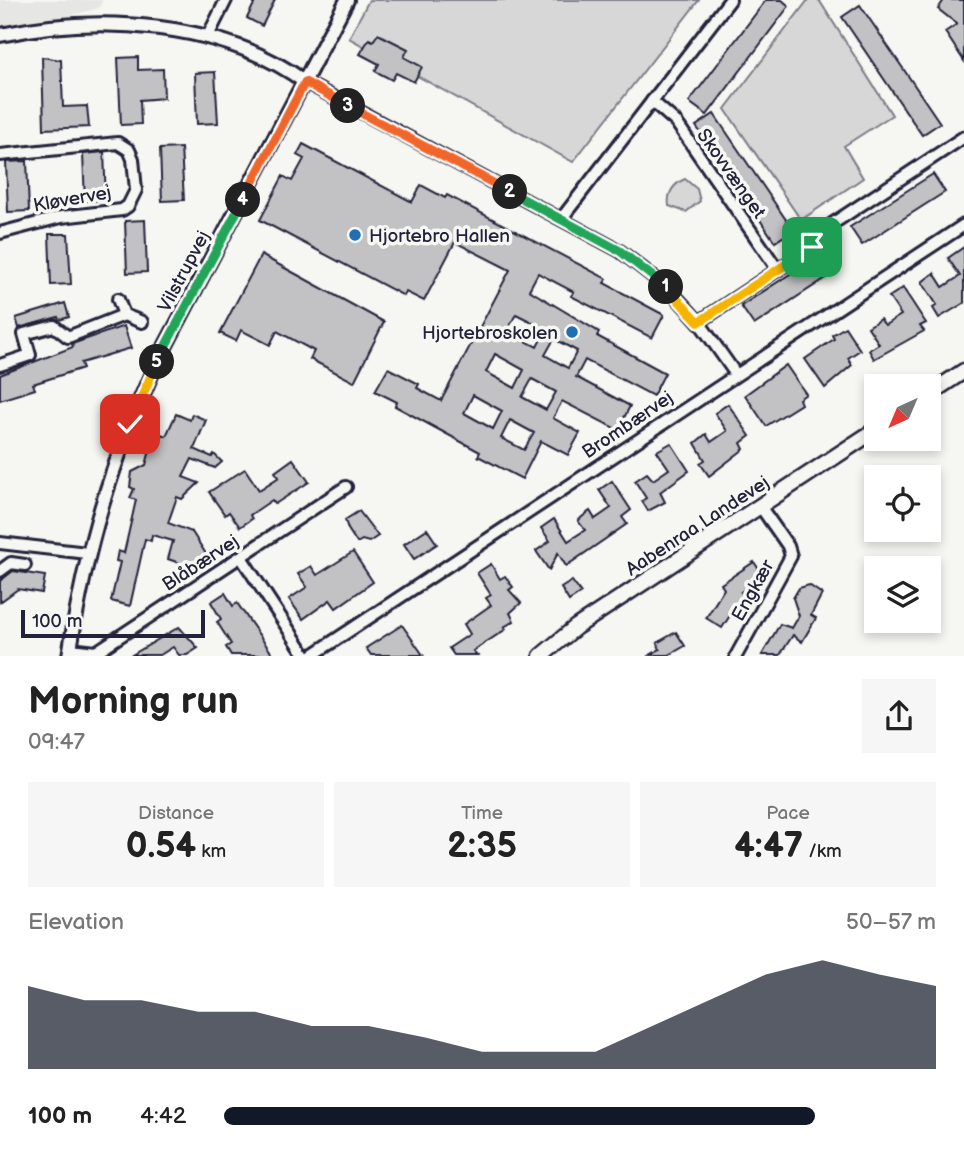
<!DOCTYPE html>
<html lang="en">
<head>
<meta charset="utf-8">
<style>
	body { margin:0; font-family:"Balsamiq Sans",sans-serif; background:#f6f6f6; color:#222; height:100vh; display:flex; flex-direction:column; font-size:26px; white-space:nowrap }
	* { box-sizing:border-box; margin:0 }
	p { font-size:23px; color:#767676 }
	.icon { flex:none; width:38px; height:38px; fill:none; stroke:currentColor; stroke-width:2; stroke-linecap:round; stroke-linejoin:round }
	.map { position:relative; height:656px; overflow:hidden }
	.side { display:flex; flex-direction:column; background:#fff; flex:1 }
	.side>* { flex:none }
	.needle { width:46px; rotate:224deg }
	.fabs { position:absolute; left:864px; top:374px; display:grid; gap:14px }
	.fabs a { display:grid; place-items:center; width:77px; height:77px; border-radius:0px; background:#fff; box-shadow:0 4px 10px #0003; font-size:35px }
	.scale { position:absolute; left:21px; bottom:18px; width:184px; box-sizing:border-box; padding-left:7px; border:4px solid #22223b; border-top:0; font-size:19px; line-height:24px; white-space:nowrap; color:#22223b; -webkit-text-stroke:5px #f6f6f2; paint-order:stroke }
	.pin { position:absolute; display:grid; place-items:center; width:60px; height:60px; color:#fff; margin:-30px; border-radius:14px; box-shadow:0 4px 10px #0006 }
	.km { position:absolute; width:35px; height:35px; margin:-18px; border-radius:50%; background:#222; color:#fff; font-size:19px; line-height:35px; text-align:center }
	.round { display:grid; place-items:center; flex:none; width:74px; height:74px; border-radius:0px; background:#f6f6f6 }
	.head { display:flex; align-items:center; justify-content:space-between; height:119px; padding:0 28px }
	h1 { font-size:38px; font-weight:600; line-height:52px }
	.metrics { display:grid; grid-template-columns:repeat(3,1fr); gap:10px; height:119px; padding:7px 28px }
	.metrics div { display:grid; align-content:center; border-radius:0px; background:#f6f6f6; text-align:center }
	.metrics b { font-size:35px; font-weight:600 }
	.metrics small { font-size:19px; font-weight:400 }
	.metrics p { font-size:19px }
	.chart { height:196px; padding:14px 28px }
	.chart p { display:flex; justify-content:space-between }
	.chart svg { width:100%; height:126px; margin-top:7px; fill:#111827; opacity:.7 }
	ul { padding:0 28px; list-style:none; font-size:23px }
	li { display:grid; grid-template-columns:112px 84px 1fr; align-items:center; height:52px }
	li i { height:18px; border-radius:9px; background:#111827 }
	.map>svg:first-child { display:block }
	.built { fill:#e6e6e4 }
	.green { fill:#d7d7d7; stroke:#7c7c89; stroke-width:2 }
	.building { fill:#c2c2c4; stroke:#22223b; stroke-width:2; fill-rule:evenodd }
	.lines { fill:none; stroke-linecap:round; stroke-linejoin:round }
	.minor-casing { stroke:#22223b; stroke-width:16 }
	.tertiary-casing { stroke:#22223b; stroke-width:18 }
	.secondary-casing { stroke:#22223b; stroke-width:19 }
	.minor { stroke:#f6f6f2; stroke-width:10 }
	.tertiary { stroke:#f6f6f2; stroke-width:12 }
	.secondary { stroke:#f6f6f2; stroke-width:14 }
	.split-1-casing { stroke:#fff; stroke-width:14 }
	.split-2-casing { stroke:#fff; stroke-width:14 }
	.split-3-casing { stroke:#fff; stroke-width:14 }
	.split-4-casing { stroke:#fff; stroke-width:14 }
	.split-5-casing { stroke:#fff; stroke-width:14 }
	.split-6-casing { stroke:#fff; stroke-width:14 }
	.split-1 { stroke:#f5b400; stroke-width:9 }
	.split-2 { stroke:#22a559; stroke-width:9 }
	.split-3 { stroke:#f0652b; stroke-width:9 }
	.split-4 { stroke:#f0652b; stroke-width:9 }
	.split-5 { stroke:#22a559; stroke-width:9 }
	.split-6 { stroke:#f5b400; stroke-width:9 }
	.poi-dot { fill:#1f6fb2; stroke:#f6f6f2; stroke-width:2.5 }
	.labels { text-anchor:middle; stroke-width:7; stroke-linejoin:round; paint-order:stroke }
	.street-label { font-size:19px; fill:#22223b; stroke:#f6f6f2 }
	.poi-label { font-size:19px; fill:#22223b; stroke:#f6f6f2; text-anchor:start }
</style>
</head>
<body>
<div class="map">
<svg width="964" height="656" viewBox="0 0 964 656">
	<rect width="100%" height="100%" fill="#f6f6f2"/>
	<filter id="ink" filterUnits="userSpaceOnUse"><feTurbulence type="fractalNoise" baseFrequency=".0143" numOctaves="2"/><feDisplacementMap in="SourceGraphic" scale="14" xChannelSelector="R" yChannelSelector="G"/><feConvolveMatrix kernelMatrix="1 2 1 2 8 2 1 2 1" color-interpolation-filters="sRGB"/></filter>
	<g filter="url(#ink)">
		<path class="built" d="M0,0h103l-4,8 -99,27z"/>
		<g class="green">
			<path d="M369,0h330l-126,162 -224,-124z"/>
			<path d="M808,0h11l73,115 -48,31 19,32 -62,42 -76,-111z"/>
			<path d="M685,179l12,10 3,12 -14,11 -17,-6c-2,-12 4,-22 16,-27z"/>
		</g>
		<g class="building">
			<path d="M256,0h19l-13,26 -15,-8z"/>
			<path d="M766,0h16l7,6 -82,109 -18,-13z"/>
			<path d="M944,0h20v61l-19,-29 12,-8 -19,-15z"/>
			<path d="M860,5l80,118 -18,12 -80,-118z"/>
			<path d="M378,34l30,15 -4,8 18,10 -8,15 -18,-9 -4,7 -17,-9 4,-7 -19,-10 9,-15 4,2z"/>
			<path d="M42,57l19,3 2,47 24,-1 2,21 -45,2z"/>
			<path d="M138,57v13l25,-1 1,29 -24,2 1,24 -20,1 -3,-67z"/>
			<path d="M215,72l3,51 -21,1 -2,-51z"/>
			<path d="M714,114l79,116 -18,12 -79,-116z"/>
			<path d="M303,144l109,58 9,-17 24,13 2,-3 160,84 -3,4 60,32 -12,23 -81,-42 3,-4 -36,-19 -9,17 70,42 -2,4 68,37 -12,23 -68,-36 -9,17 54,29 -12,24 -56,-29 -9,17 27,15 -12,22 -27,-14 -19,38 -44,-23 2,-4 -85,-46 2,-4 -22,-11 13,-23 31,16 -2,4 24,13 69,-131 -55,-28 -31,59 -18,-9 -2,4 -144,-76 23,-44 9,5 12,-22 -7,-4zM516,314l30,15 -9,18 -30,-16zM554,339l23,12 -9,17 -23,-13zM495,354l29,16 -9,18 -29,-16zM532,379l24,13 -10,18 -24,-13zM473,395l29,16 -9,18 -29,-16zM510,420l24,13 -10,17 -23,-12z"/>
			<path d="M181,148l3,52 -22,1 -2,-52z"/>
			<path d="M104,152l2,48 -21,1 -2,-47z"/>
			<path d="M27,161l2,50 -21,1 -2,-50z"/>
			<path d="M933,174l12,18 -83,53 -12,-18z"/>
			<path d="M145,220l2,52 -20,1 -2,-52z"/>
			<path d="M49,234h19l3,50 -20,1z"/>
			<path d="M964,247v56l-25,15 -6,-10 4,-3 -15,-23 12,-9 9,14 17,-11 -12,-18z"/>
			<path d="M261,255l123,67 -30,60 -44,-23 4,-8 -37,-20 -7,14 -29,-15 -5,11 -16,-8z"/>
			<path d="M813,259l13,19 -72,47 -13,-19z"/>
			<path d="M903,288l23,35 -6,3 4,5 -50,28 -5,-9 10,-6 -11,-17 12,-8 5,6 16,-10 -12,-18z"/>
			<path d="M65,303l4,14 -10,3 -1,-3 -39,11 -3,-10z"/>
			<path d="M124,326l7,22 -50,15 2,5 -50,16 2,5 -35,11v-25l73,-28 -1,-3z"/>
			<path d="M845,327l15,23 -12,8 4,7 -27,23 -20,-29 29,-20 -2,-4z"/>
			<path d="M786,365l20,29 -7,5 2,5 -35,22 -21,-31z"/>
			<path d="M728,404l22,32 -9,7 3,6 -35,27 -9,-13 5,-3 -10,-17 11,-9 5,8 16,-11 -12,-18z"/>
			<path d="M176,414l14,6 2,-6 14,6 -12,29 18,8 2,-3 8,8 -7,6 -23,-9 -9,18 16,6 -17,16 -5,-2 -9,26 24,9 14,22 -10,6 -2,8 -26,-9 5,-18 -21,-6 -1,6 -6,-2 -15,67 -19,-5 9,-39 -4,-1 2,-10 6,2 12,-53 -6,-2 4,-9 -4,-2 2,-15 14,-7 7,-26 5,2 3,-7 5,2z"/>
			<path d="M671,443l18,28 -29,21 5,10 -17,9 -6,-10 4,-3 -11,-17 12,-8 6,7 16,-11 -12,-18z"/>
			<path d="M293,459l16,23 -34,22 -3,-4 -22,15 2,4 -12,8 -11,-15 -4,3 -16,-23 36,-23 14,21 20,-13 -4,-5z"/>
			<path d="M612,481l19,29 -9,7 5,7 -61,42 -8,-13 -9,17 -13,-19 14,-10 -9,-13 13,-9 14,22 17,-11 -7,-9 4,-4 8,-6 5,8 16,-11 -12,-18z"/>
			<path d="M359,511l19,25 -9,6 -7,-2 -5,3 -9,-14 -3,-9z"/>
			<path d="M427,529l10,15 -23,15 -10,-15z"/>
			<path d="M353,552l20,30 -37,26 -6,-8 -27,19 -14,-20 18,-12 -9,-13 13,-8 6,9z"/>
			<path d="M754,562l10,15 -23,15 12,6 -6,10 -9,-5 -16,25 -16,-10 18,-29 -3,-5z"/>
			<path d="M491,564l9,15 5,-3 8,11 -4,3 12,13 -11,10 4,8 -10,6 2,2 -33,22 4,4h-23l-5,-7 21,-14 -6,-10 27,-19 -5,-7 5,-3 -14,-22z"/>
			<path d="M13,571l32,5 -3,17 -24,-4 -18,13v-21z"/>
			<path d="M572,581l9,12 -12,8 -8,-13z"/>
			<path d="M809,585l13,9 -11,21 5,3 -14,24 -9,-7 -13,20h-18l18,-31 12,4 7,-12 -6,-18 6,-10z"/>
			<path d="M225,593l8,13 4,-3 36,52h-42l-5,-8 5,-3 -14,-22 4,-3 -10,-17z"/>
			<path d="M402,625l21,30h-52l-5,-7z"/>
			<path d="M179,627l19,21 -11,7h-8l-6,-8 -13,8h-28z"/>
			<path d="M676,632l9,14 -16,9h-19l10,-6 -3,-6z"/>
		</g>
		<g class="lines">
			<g class="minor-casing">
				<g id="minor">
					<path d="M207,38l19,-38"/>
					<path d="M305,82l315,169 49,38 30,33 36,51"/>
					<path d="M652,101l24,21 102,148"/>
					<path d="M0,155l118,-12 11,7 4,9 3,31 -8,16 -6,4 -61,7 -61,16"/>
					<path d="M562,218l168,-218"/>
					<path d="M118,299l6,16"/>
					<path d="M699,322l113,-75 20,-23 132,-87"/>
					<path d="M0,365l30,-10 -6,-21 30,-8 14,11 56,-22 18,7"/>
					<path d="M0,543l87,10"/>
					<path d="M241,557l65,99"/>
					<path d="M0,571l11,-8 14,2"/>
					<path d="M70,649l26,3 250,-165"/>
					<path d="M311,656l653,-431"/>
					<path d="M736,656l55,-100 -3,-10 -28,-40"/>
				</g>
			</g>
			<g class="tertiary-casing">
				<g id="tertiary">
					<path d="M0,35c98,-21 222,-14 305,47"/>
					<path d="M69,656c17,-111 42,-193 88,-294l190,-362"/>
				</g>
			</g>
			<g class="secondary-casing">
				<g id="secondary">
					<path d="M929,394l35,-23"/>
					<path d="M541,656l35,-29 301,-198"/>
				</g>
			</g>
			<use href="#minor" class="minor"/>
			<use href="#tertiary" class="tertiary"/>
			<use href="#secondary" class="secondary"/>
		</g>
	</g>
	<g class="lines" filter="url(#ink)">
		<g class="split-1-casing">
			<path id="split-1" d="M666,287l33,35 113,-75"/>
		</g>
		<g class="split-2-casing">
			<path id="split-2" d="M510,192l110,59 46,36"/>
		</g>
		<g class="split-3-casing">
			<path id="split-3" d="M348,106l162,86"/>
		</g>
		<g class="split-4-casing">
			<path id="split-4" d="M243,200l62,-118 43,24"/>
		</g>
		<g class="split-5-casing">
			<path id="split-5" d="M157,362l86,-162"/>
		</g>
		<g class="split-6-casing">
			<path id="split-6" d="M130,424l27,-62"/>
		</g>
		<use href="#split-1" class="split-1"/>
		<use href="#split-2" class="split-2"/>
		<use href="#split-3" class="split-3"/>
		<use href="#split-4" class="split-4"/>
		<use href="#split-5" class="split-5"/>
		<use href="#split-6" class="split-6"/>
	</g>
	<g class="poi-dot">
		<circle cx="355" cy="235" r="7"/>
		<circle cx="572" cy="332" r="7"/>
	</g>
	<g class="labels">
		<g class="street-label">
			<text transform="translate(732 173) rotate(55)" y="7">Skovvænget</text>
			<text transform="translate(72 198) rotate(-10)" y="7">Kløvervej</text>
			<text transform="translate(183 271) rotate(-62)" y="7">Vilstrupvej</text>
			<text transform="translate(627 424) rotate(-34)" y="7">Brombærvej</text>
			<text transform="translate(697 525) rotate(-33)" y="7">Aabenraa Landevej</text>
			<text transform="translate(200 562) rotate(-33)" y="7">Blåbærvej</text>
			<text transform="translate(752 590) rotate(-61)" y="7">Engkær</text>
		</g>
		<g class="poi-label">
			<text x="369" y="242">Hjortebro Hallen</text>
			<text x="558" y="339" text-anchor="end">Hjortebroskolen</text>
		</g>
	</g>
</svg>
<div class="fabs">
<a><svg class="needle" viewBox="-14 -14 28 28"><path d="M0-13l5 13h-10z" fill="#e53935"/><path d="M0 13l5-13h-10z" fill="#767676"/></svg></a>
<a><svg class="icon" aria-label="locate" viewBox="0 0 24 24"><circle cx="12" cy="12" r="6"/><path d="M12 2v4M12 18v4M2 12h4M18 12h4"/></svg></a>
<a><svg class="icon" aria-label="layers" viewBox="0 0 24 24"><path d="M12 4l9 5-9 5-9-5zM3 14l9 5 9-5"/></svg></a>
</div>
<div class="scale">100 m</div>
<div class="pin" style="left:812px;top:247px;background:#1e9e55"><svg class="icon" aria-label="arrive" viewBox="0 0 24 24"><path d="M6 21V4h12l-3 4 3 4H6"/></svg></div>
<div class="pin" style="left:130px;top:424px;background:#d93025"><svg class="icon" aria-label="check" viewBox="0 0 24 24"><path d="M5 12l5 5 9-10"/></svg></div>
<b class="km" style="left:666px;top:287px">1</b>
<b class="km" style="left:510px;top:192px">2</b>
<b class="km" style="left:348px;top:106px">3</b>
<b class="km" style="left:243px;top:200px">4</b>
<b class="km" style="left:157px;top:362px">5</b>
</div>
<section class="side">
<div class="head"><div><h1>Morning run</h1><p>09:47</p></div><a class="round"><svg class="icon" aria-label="share" viewBox="0 0 24 24"><path d="M12 15V3M7 8l5-5 5 5M5 13v7h14v-7"/></svg></a></div>
<div class="metrics">
<div><p>Distance</p><b>0.54<small> km</small></b></div>
<div><p>Time</p><b>2:35</b></div>
<div><p>Pace</p><b>4:47<small> /km</small></b></div>
</div>
<div class="chart"><p><span>Elevation</span>50–57 m</p>
<svg viewBox="0 0 160 44" preserveAspectRatio="none"><path d="M0 44V15L10 20L20 20L30 24L40 24L50 29L60 29L70 33L80 38L90 38L100 38L110 29L120 20L130 11L140 6L150 11L160 15V44z"/></svg>
</div>
<ul>
<li><b>100 m</b>4:42<i style="width:83%"></i></li>
</ul>
</section>
</body>
</html>
